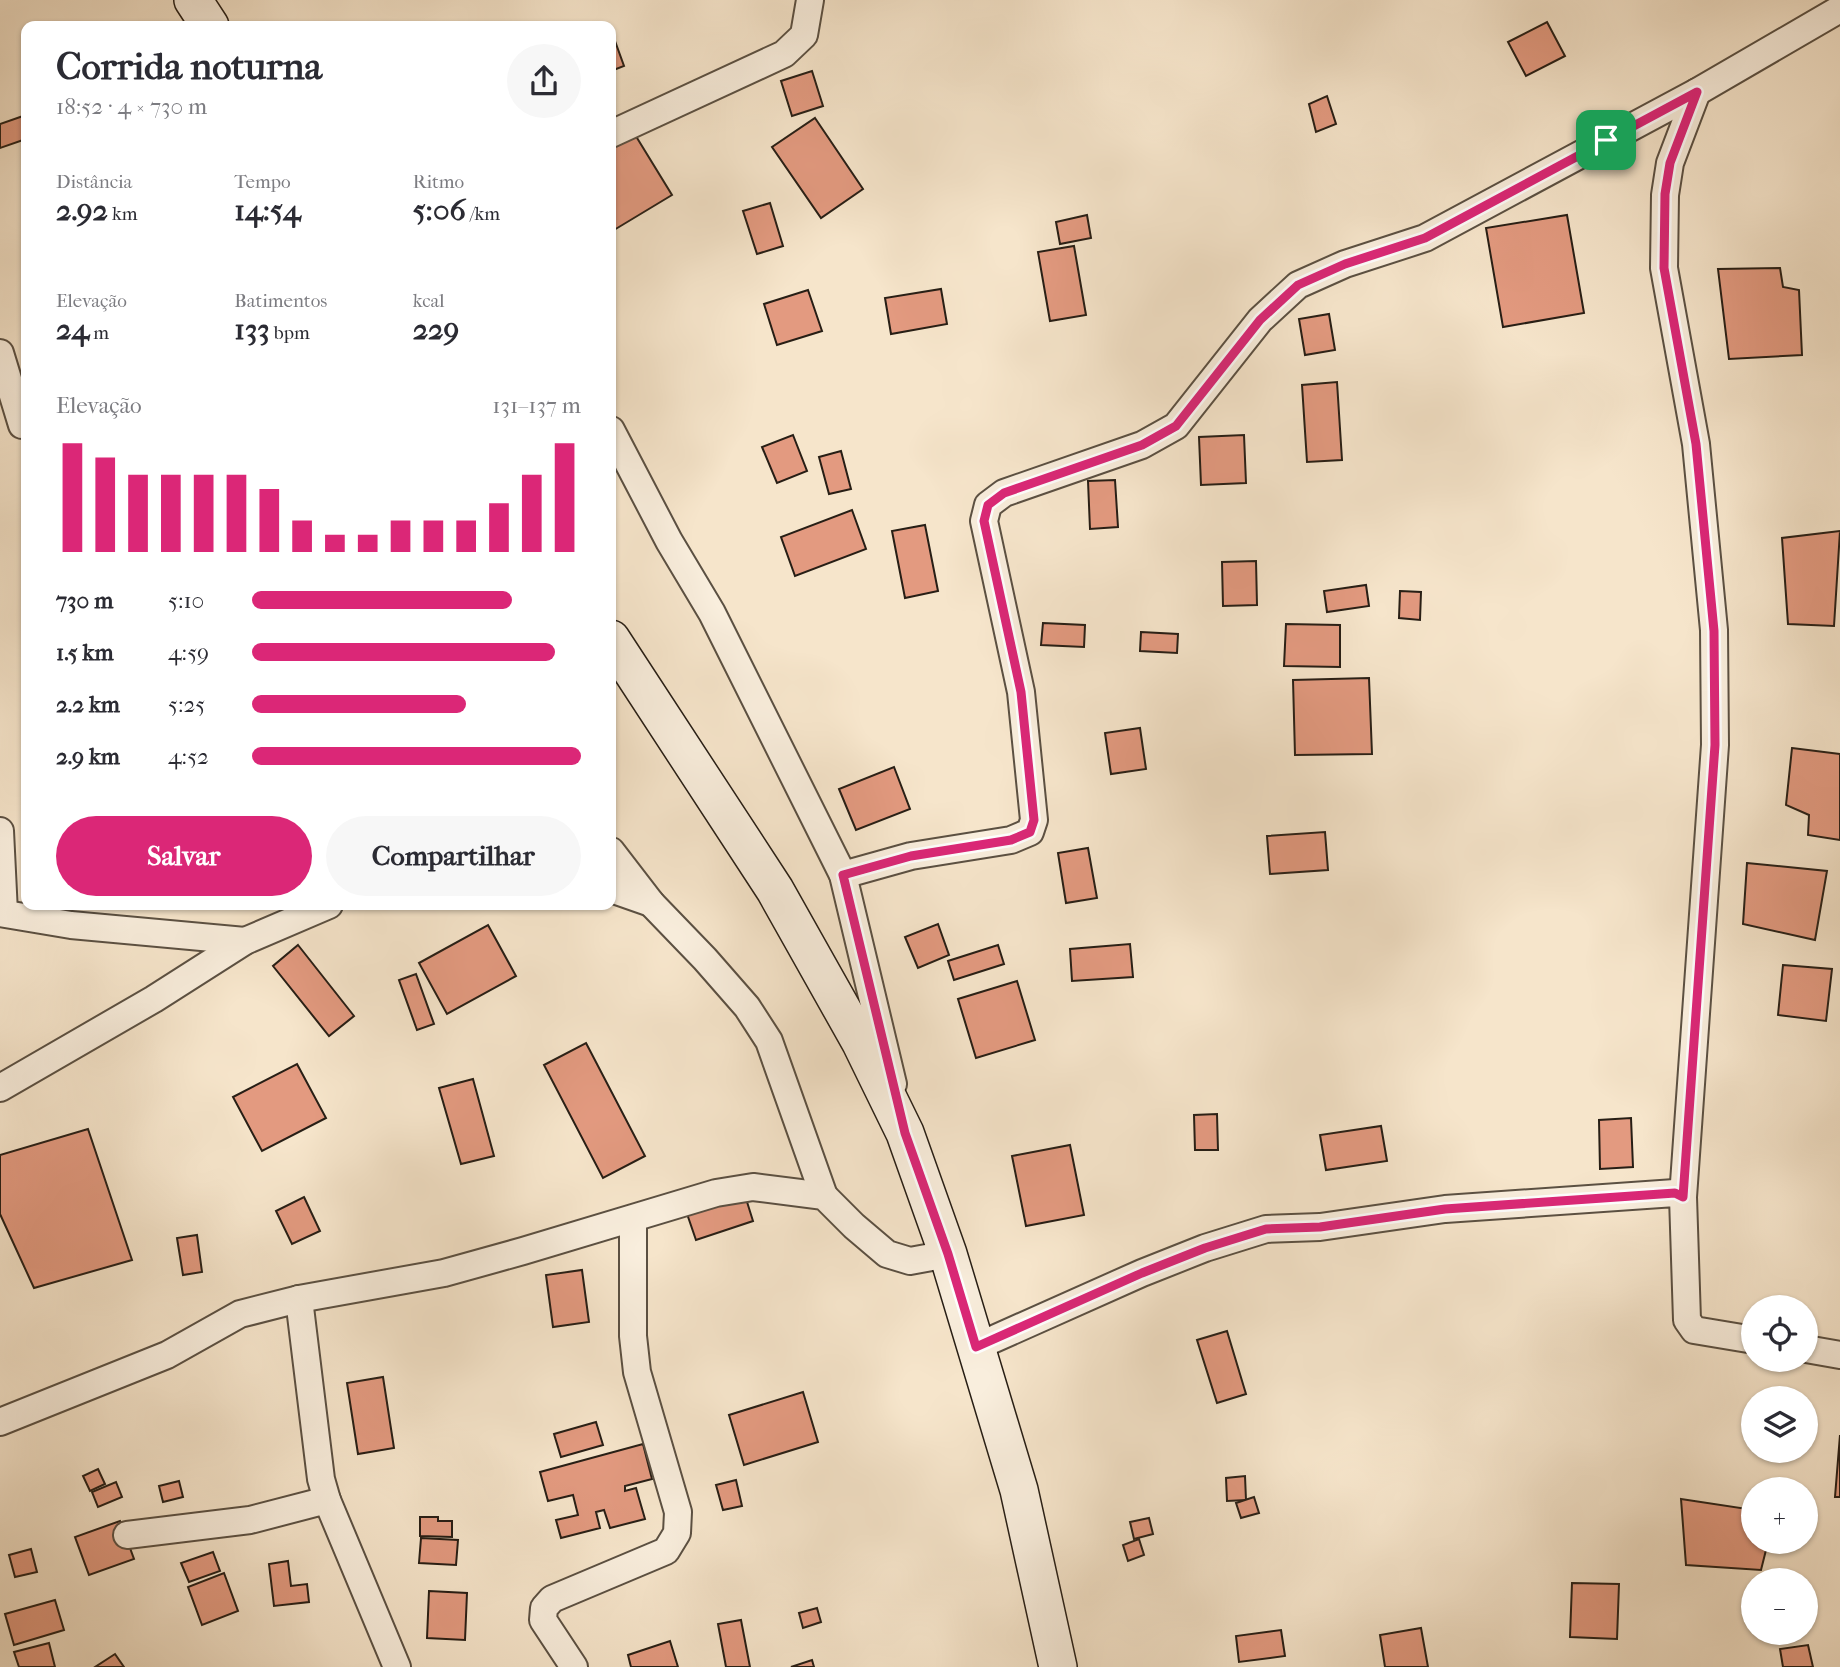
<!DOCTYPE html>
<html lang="pt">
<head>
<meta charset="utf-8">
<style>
	body { margin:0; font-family:"IM FELL French Canon",serif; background:#f7f7f7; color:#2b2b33; height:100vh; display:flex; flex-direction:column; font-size:26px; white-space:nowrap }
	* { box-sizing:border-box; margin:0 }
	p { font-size:23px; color:#7c7c81 }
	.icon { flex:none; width:38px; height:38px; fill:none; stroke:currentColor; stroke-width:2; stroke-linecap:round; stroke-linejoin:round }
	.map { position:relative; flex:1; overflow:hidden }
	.panel { position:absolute; left:21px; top:21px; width:595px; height:889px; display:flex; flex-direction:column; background:#fff; border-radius:14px; box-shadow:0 2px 5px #0004 }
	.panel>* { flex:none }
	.tools { position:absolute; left:1741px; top:1295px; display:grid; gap:14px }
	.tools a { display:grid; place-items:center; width:77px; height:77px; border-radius:50%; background:#fff; box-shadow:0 2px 5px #0004; font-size:35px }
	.pin { position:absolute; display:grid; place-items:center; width:60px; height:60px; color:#fff; margin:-30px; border-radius:14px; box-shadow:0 4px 10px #0006 }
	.round { display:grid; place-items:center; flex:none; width:74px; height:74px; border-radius:37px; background:#f7f7f7 }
	.summary { display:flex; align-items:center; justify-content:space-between; height:119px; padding:0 35px }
	h1 { font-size:38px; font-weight:800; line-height:52px }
	.figures { display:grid; grid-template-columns:repeat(3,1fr); gap:10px; height:119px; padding:7px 35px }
	.figures div { display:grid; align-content:center }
	.figures b { font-size:30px; font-weight:800 }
	.figures small { font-size:19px; font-weight:400 }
	.figures p { font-size:19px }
	.chart { height:196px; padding:14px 35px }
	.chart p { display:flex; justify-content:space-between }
	.chart svg { width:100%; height:126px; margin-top:7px; stroke:#db2777; stroke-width:6 }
	.primary-button { display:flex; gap:14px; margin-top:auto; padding:14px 35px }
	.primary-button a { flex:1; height:80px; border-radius:42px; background:#db2777; color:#fff; font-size:28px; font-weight:800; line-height:80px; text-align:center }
	.primary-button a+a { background:#f7f7f7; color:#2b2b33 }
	ul { padding:0 35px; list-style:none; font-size:23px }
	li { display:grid; grid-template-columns:112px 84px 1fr; align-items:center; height:52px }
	li i { height:18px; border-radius:9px; background:#db2777 }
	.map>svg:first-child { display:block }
	.building { fill:#e39a80; stroke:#271e15; stroke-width:2 }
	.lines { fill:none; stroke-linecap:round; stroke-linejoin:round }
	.minor-casing { stroke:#5b5042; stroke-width:30 }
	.secondary-casing { stroke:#271e15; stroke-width:40 }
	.minor { stroke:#f9eedd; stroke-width:26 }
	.secondary { stroke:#f9eedd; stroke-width:37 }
	.route-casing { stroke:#fff; stroke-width:14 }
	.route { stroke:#db2777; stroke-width:9 }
</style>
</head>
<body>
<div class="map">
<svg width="1840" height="1667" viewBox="0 0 1840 1667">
	<rect width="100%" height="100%" fill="#f6e5cb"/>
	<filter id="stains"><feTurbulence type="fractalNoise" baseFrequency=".00286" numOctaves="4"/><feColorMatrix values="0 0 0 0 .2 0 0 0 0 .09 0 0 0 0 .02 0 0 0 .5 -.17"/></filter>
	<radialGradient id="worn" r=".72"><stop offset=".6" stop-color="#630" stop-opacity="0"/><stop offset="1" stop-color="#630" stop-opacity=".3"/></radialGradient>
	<g class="building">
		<path d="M1547,22l18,34 -39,20 -18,-34z"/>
		<path d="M611,30l13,36 -13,5z"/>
		<path d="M812,71l11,35 -31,10 -11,-35z"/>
		<path d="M1327,96l9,28 -20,8 -7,-28z"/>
		<path d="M26,115v24l-26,9v-24z"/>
		<path d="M815,118l48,71 -42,29 -49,-71z"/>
		<path d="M634,133l38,62 -58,35 -3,-5v-78z"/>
		<path d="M770,203l13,43 -26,8 -14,-43z"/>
		<path d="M1087,215l4,23 -31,6 -4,-22z"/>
		<path d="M1567,215l17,98 -81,14 -17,-99z"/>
		<path d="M1074,246l12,69 -36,6 -12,-69z"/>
		<path d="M1780,268l3,19 16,3 3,65 -73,4 -11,-90z"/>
		<path d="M941,289l6,35 -56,10 -6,-36z"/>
		<path d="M808,290l14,41 -45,14 -13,-41z"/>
		<path d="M1329,314l6,36 -30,5 -6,-36z"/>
		<path d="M1337,382l5,78 -35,2 -5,-77z"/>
		<path d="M793,435l14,36 -30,12 -15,-36z"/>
		<path d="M1244,435l2,48 -45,2 -2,-48z"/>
		<path d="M841,451l10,38 -22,5 -10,-37z"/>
		<path d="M1115,480l3,47 -28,2 -2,-48z"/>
		<path d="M852,510l14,39 -71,27 -14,-39z"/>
		<path d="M925,525l13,66 -33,7 -13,-67z"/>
		<path d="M1840,531l-6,95 -46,-2 -6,-86z"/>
		<path d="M1256,561l1,44 -34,1 -1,-44z"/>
		<path d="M1366,585l3,21 -42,6 -3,-21z"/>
		<path d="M1400,591l21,1 -1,28 -21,-2z"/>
		<path d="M1043,623l42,2 -1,22 -43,-2z"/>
		<path d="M1286,624l54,1v42l-56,-1z"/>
		<path d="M1141,632l37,2 -1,19 -37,-2z"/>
		<path d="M1369,678l3,76 -77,1 -2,-75z"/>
		<path d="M1140,728l6,41 -35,5 -6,-41z"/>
		<path d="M1792,748l48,6v86l-32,-5 1,-20 -23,-10z"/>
		<path d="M894,767l16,42 -54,21 -17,-41z"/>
		<path d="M1325,832l3,38 -58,4 -3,-38z"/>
		<path d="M1088,848l9,50 -31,5 -8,-50z"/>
		<path d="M1747,863l80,8 -12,69 -72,-16z"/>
		<path d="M938,924l11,31 -31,13 -13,-31z"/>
		<path d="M488,925l28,51 -69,38 -28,-51z"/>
		<path d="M1130,944l3,33 -61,4 -2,-32z"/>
		<path d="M298,945l56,71 -25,20 -56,-70z"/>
		<path d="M998,945l6,19 -50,16 -6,-19z"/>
		<path d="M1783,965l49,4 -6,52 -48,-6z"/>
		<path d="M416,974l18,50 -17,6 -18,-50z"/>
		<path d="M1017,981l18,59 -59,18 -18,-59z"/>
		<path d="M586,1043l59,113 -42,22 -59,-113z"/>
		<path d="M297,1064l29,54 -64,33 -29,-54z"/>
		<path d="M473,1079l21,77 -33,8 -22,-76z"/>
		<path d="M1217,1114l1,36h-23l-1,-35z"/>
		<path d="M1631,1118l2,49 -33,2 -1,-49z"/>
		<path d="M1381,1126l6,35 -61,9 -6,-35z"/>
		<path d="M88,1129l44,131 -98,28 -34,-74v-59z"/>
		<path d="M1070,1145l14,70 -58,11 -14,-70z"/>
		<path d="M743,1189l10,32 -57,19 -11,-32z"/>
		<path d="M304,1197l16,34 -28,13 -16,-33z"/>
		<path d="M197,1235l5,37 -19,3 -6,-37z"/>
		<path d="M582,1270l7,52 -36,5 -7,-52z"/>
		<path d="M1227,1331l19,63 -29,9 -20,-63z"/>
		<path d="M383,1377l11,71 -36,6 -11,-71z"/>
		<path d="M803,1392l15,50 -74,23 -15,-50z"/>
		<path d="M596,1422l7,23 -42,12 -7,-23z"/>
		<path d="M1840,1435v62h-5z"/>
		<path d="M643,1444l9,35 -27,7v5l11,-3 9,31 -35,9 -6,-18 -8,2 4,16 -39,10 -5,-18 22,-5 -5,-20 -25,6 -8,-29z"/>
		<path d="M98,1469l7,15 -15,7 -7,-15z"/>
		<path d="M1245,1476l1,24 -19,1 -1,-23z"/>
		<path d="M736,1480l6,26 -19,4 -7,-25z"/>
		<path d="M179,1481l4,16 -20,5 -4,-16z"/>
		<path d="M116,1482l6,15 -24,10 -6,-15z"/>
		<path d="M1254,1497l5,16 -18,5 -5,-15z"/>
		<path d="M1681,1499l73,11v32h14l-7,28 -75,-5z"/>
		<path d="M420,1517h18v4h14v16l-32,-1z"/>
		<path d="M1149,1518l4,16 -19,5 -4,-17z"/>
		<path d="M120,1521l14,38 -45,16 -14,-38z"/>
		<path d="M421,1538l37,2 -2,25 -37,-2z"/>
		<path d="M1139,1539l5,16 -16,6 -5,-16z"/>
		<path d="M31,1549l6,23 -22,5 -6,-22z"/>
		<path d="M213,1552l7,19 -31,11 -8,-19z"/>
		<path d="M288,1561l3,25 16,-2 2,18 -35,4 -5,-42z"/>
		<path d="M224,1573l14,38 -36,14 -14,-38z"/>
		<path d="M1572,1583l47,1 -2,55 -47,-2z"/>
		<path d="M429,1591l38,2 -2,47 -38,-2z"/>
		<path d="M55,1600l9,30 -50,15 -9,-31z"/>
		<path d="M817,1608l4,14 -18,6 -4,-15z"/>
		<path d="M741,1620l9,47h-24l-8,-43z"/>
		<path d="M1421,1628l7,39h-43l-5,-32z"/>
		<path d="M1281,1630l4,26 -46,6 -3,-26z"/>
		<path d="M670,1641l8,26h-47l-3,-12z"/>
		<path d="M49,1643l6,24h-36l-5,-15z"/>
		<path d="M1808,1645l5,22h-30l-3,-18z"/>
		<path d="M115,1654l9,13h-29z"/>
		<path d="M812,1660l2,7h-23z"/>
	</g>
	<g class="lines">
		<g class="minor-casing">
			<g id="minor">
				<path d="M611,134l173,-80 20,-19 6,-35"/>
				<path d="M0,353l22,72"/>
				<path d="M611,430l58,111 43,72 131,262 50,209"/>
				<path d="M0,831l4,82"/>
				<path d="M611,851l40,52 54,56 42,48 22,34 55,155"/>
				<path d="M843,875l68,-19 100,-16 19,-8 4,-12 -13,-128 -37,-171 4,-16 16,-12 138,-48 34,-19 84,-106 38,-35 47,-21 80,-26 272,-146 143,-83"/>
				<path d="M611,889l40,14"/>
				<path d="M0,913l71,12 174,16"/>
				<path d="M0,1088l154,-89 91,-58 84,-36"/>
				<path d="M1683,1197l32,-452 -1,-115 -18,-186 -32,-176 1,-73 5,-32 27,-71"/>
				<path d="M299,1299l22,180 6,21 70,167"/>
				<path d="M976,1347l166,-74 63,-25 61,-19 54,-2 125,-18 230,-16 8,4 4,123 7,10 60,10"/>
				<path d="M1806,1349l34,6"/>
				<path d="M0,1422l167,-67 73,-41 59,-15 145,-26 79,-22 193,-58 37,-6 71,9 30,30 33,28 23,7 38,-7"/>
				<path d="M127,1535l123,-15 77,-20"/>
				<path d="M574,1667l-31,-47 1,-12 8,-9 114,-48 11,-18 1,-21 -41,-140 -4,-36v-117"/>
			</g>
		</g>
		<g class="secondary-casing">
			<g id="secondary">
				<path d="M193,0l17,26"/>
				<path d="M611,639l164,251 86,153 44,90 43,121 71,236 39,177"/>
			</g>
		</g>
		<use href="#minor" class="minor"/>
		<use href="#secondary" class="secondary"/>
	</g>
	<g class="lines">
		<g class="route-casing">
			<path id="route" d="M1697,92l-27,71 -5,31 -1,74 32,176 18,187 1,114 -32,452 -8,-4 -230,16 -125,18 -54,2 -61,19 -63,25 -166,74 -28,-93 -43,-121 -62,-258 68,-19 100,-16 19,-8 4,-12 -13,-128 -37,-171 4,-16 16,-12 138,-48 34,-19 84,-106 38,-35 47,-21 80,-26z"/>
		</g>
		<use href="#route" class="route"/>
	</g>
	<rect width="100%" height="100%" filter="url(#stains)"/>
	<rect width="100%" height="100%" fill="url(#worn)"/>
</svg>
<div class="tools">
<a><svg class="icon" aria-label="locate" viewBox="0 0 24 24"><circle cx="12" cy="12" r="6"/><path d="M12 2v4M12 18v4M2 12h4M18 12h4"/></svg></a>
<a><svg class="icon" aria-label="layers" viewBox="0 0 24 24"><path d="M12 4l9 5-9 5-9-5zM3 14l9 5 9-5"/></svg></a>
<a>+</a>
<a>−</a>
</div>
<div class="pin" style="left:1606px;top:140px;background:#1e9e55"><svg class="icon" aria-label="arrive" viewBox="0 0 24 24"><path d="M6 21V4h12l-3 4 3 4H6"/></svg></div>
<section class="panel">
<div class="summary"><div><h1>Corrida noturna</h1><p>18:52 · 4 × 730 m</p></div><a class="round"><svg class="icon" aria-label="share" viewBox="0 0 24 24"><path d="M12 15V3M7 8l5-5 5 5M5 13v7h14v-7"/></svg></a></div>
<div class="figures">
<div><p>Distância</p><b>2.92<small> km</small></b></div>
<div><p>Tempo</p><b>14:54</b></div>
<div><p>Ritmo</p><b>5:06<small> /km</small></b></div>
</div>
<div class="figures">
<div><p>Elevação</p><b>24<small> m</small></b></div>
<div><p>Batimentos</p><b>133<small> bpm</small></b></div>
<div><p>kcal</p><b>229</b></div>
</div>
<div class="chart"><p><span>Elevação</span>131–137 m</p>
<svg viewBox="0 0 160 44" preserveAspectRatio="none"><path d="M5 44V6M15 44V11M25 44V17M35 44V17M45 44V17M55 44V17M65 44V22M75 44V33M85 44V38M95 44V38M105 44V33M115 44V33M125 44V33M135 44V27M145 44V17M155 44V6"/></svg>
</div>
<ul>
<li><b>730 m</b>5:10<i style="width:79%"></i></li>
<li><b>1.5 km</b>4:59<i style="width:92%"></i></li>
<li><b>2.2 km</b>5:25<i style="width:65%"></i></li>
<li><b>2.9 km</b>4:52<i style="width:100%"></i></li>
</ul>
<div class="primary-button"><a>Salvar</a><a>Compartilhar</a></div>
</section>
</div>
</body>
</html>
